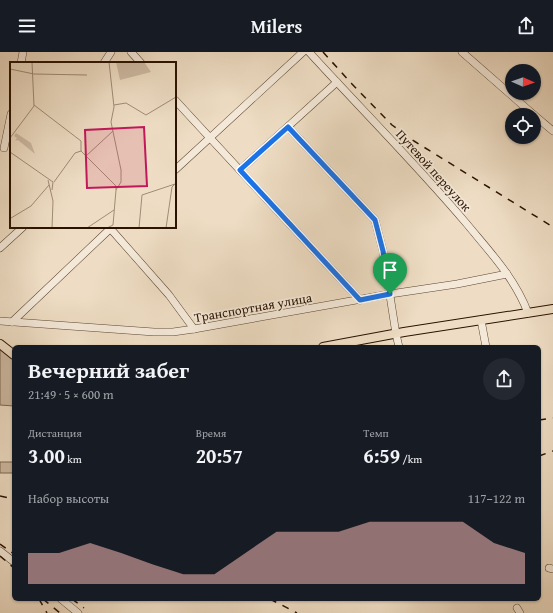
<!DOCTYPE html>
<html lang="ru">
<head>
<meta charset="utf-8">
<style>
	body { margin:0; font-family:"Gentium Book Plus",serif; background:#242831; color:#f1f3f6; height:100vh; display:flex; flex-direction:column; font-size:15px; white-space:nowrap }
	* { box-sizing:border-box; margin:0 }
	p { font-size:13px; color:#9ea1a6 }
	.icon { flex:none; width:22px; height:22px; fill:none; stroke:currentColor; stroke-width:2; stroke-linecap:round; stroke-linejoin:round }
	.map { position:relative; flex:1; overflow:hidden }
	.side { position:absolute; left:12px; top:293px; width:529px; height:256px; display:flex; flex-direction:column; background:#171b24; border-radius:6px; box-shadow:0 1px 3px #0004 }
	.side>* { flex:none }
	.needle { width:26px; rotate:92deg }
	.fabs { position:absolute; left:505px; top:12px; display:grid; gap:8px }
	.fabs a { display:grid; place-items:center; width:36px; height:36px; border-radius:50%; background:#171b24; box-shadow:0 1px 3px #0004; font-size:20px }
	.pin { position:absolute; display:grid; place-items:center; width:34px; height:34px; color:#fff; margin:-41px -17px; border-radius:50% 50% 50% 0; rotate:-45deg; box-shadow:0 0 4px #0007 }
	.pin .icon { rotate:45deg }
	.round { display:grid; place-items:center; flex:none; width:42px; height:42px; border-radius:21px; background:#242831 }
	.overview { display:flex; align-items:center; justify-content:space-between; height:68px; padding:0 16px }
	h1 { font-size:22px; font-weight:800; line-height:30px }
	.stats { display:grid; grid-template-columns:repeat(3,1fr); gap:6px; height:68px; padding:4px 16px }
	.stats div { display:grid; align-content:center }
	.stats b { font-size:20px; font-weight:800 }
	.stats small { font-size:11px; font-weight:400 }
	.stats p { font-size:11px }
	.chart { height:112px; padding:8px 16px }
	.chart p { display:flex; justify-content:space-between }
	.chart svg { width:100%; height:72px; margin-top:4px; fill:#c59692; opacity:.7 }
	header { display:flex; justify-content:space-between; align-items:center; height:52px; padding:0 16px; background:#171b24; font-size:18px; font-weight:800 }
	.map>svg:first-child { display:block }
	.green { fill:#cdbaa3; stroke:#7c6652 }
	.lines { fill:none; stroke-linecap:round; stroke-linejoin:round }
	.minor-casing { stroke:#5b4531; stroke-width:8 }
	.major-casing { stroke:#2a1200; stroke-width:10 }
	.minor { stroke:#f4e9d9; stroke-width:7 }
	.major { stroke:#eeddc4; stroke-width:8 }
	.rail { stroke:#2a1200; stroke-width:1.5; stroke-dasharray:7 7; stroke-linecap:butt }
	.route-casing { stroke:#fff; stroke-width:8 }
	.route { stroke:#1a73e8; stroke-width:5 }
	.labels { text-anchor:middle; stroke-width:3.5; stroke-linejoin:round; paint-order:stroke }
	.street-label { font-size:13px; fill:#2a1200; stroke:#f4e9d9 }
	.inset-road { fill:none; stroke:#a08c76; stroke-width:1 }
	.view { fill:#c2185b; fill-opacity:0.15; stroke:#c2185b; stroke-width:2 }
	.inset-edge { fill:none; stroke:#2a1200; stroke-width:2 }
</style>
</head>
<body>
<header><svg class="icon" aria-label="menu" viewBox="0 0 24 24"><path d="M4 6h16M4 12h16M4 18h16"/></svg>Milers<svg class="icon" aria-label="share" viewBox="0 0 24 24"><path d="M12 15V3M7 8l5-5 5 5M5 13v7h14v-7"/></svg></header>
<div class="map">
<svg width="553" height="561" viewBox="0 0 553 561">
	<rect width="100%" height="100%" fill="#eeddc4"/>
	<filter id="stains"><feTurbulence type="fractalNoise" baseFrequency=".005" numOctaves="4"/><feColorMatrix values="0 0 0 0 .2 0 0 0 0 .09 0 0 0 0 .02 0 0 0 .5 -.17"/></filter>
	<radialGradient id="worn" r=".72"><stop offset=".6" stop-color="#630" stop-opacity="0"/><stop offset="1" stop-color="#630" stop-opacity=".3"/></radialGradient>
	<g class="green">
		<path d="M0,295l14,11v48l-14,-1z"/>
		<rect x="0" y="410" width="14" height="11"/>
	</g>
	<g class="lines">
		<g class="minor-casing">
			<g id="minor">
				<path d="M131,0l10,11"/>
				<path d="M309,0c52,57 107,112 157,171 23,28 49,55 62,90"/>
				<path d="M462,0l72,63"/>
				<path d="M21,11l2,-11"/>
				<path d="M104,11l7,-11"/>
				<path d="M175,48l185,200"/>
				<path d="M534,63l19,16"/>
				<path d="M288,75l87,93 8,31 13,83 3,13"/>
				<path d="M4,96l7,-34"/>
				<path d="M175,118l128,-118"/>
				<path d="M240,118l97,-88"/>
				<path d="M109,175l60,68 25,34"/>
				<path d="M0,196l23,-21"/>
				<path d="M481,268l5,27"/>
				<path d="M0,269l154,11h19l21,-3 196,-35 67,-10 50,-10"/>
				<path d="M12,270l100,-95"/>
				<path d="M0,499l14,11"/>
				<path d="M549,516l4,1"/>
				<path d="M61,547l17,14"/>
				<path d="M517,556l3,5"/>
			</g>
		</g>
		<g class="major-casing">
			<g id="major">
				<path d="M0,292l14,11"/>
				<path d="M323,295l81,-15 149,-23"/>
			</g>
		</g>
		<use href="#minor" class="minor"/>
		<use href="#major" class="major"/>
		<g class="rail">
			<path d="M323,0l29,32 40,41 22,16 139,86"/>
			<path d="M539,368l14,-2"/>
			<path d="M539,404l14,-5"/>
			<path d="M0,444l14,3"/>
			<path d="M0,492l14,10"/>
			<path d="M0,504l14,12"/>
			<path d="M39,547l8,14"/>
			<path d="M43,547l17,14"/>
			<path d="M72,547l12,9"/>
			<path d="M270,547l27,14"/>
		</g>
	</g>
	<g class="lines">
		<g class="route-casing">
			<path id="route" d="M288,75l87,93 8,31 7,43 -30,6 -120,-130z"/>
		</g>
		<use href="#route" class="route"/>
	</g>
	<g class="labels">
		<g class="street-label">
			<text transform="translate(434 118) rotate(48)" y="5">Путевой переулок</text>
			<text transform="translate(253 255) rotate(-10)" y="5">Транспортная улица</text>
		</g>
	</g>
	<g transform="translate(10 10)">
		<rect width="166" height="166" fill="#eeddc4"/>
		<path d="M106,0h28l7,10 -31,8zM6,71l15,10 4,11 -17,-14 -3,1 2,-3 -3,-2z" fill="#cdbaa3"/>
		<path class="inset-road" d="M0,7l24,5 53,1M24,43l47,36v10l35,35v4M104,43l12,-2 20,12 30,-18M0,76l24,-32 -2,-44M0,90l43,30 -1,8M76,94l27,-25M38,118l5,21 -1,27M44,120l21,-29 6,-2M0,154l1,2 20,-12 18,-21M77,166l27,-18M97,166l6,-3 3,-35 5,-8v-12l-10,-48 3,-15 -5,-45M129,166l3,-33 33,-11M156,166l6,-41 4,-4"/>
		<path class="view" d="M134,65l3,59 -60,2 -2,-58z"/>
		<rect width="166" height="166" class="inset-edge"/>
	</g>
	<rect width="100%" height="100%" filter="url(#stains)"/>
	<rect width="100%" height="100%" fill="url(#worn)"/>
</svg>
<div class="fabs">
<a><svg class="needle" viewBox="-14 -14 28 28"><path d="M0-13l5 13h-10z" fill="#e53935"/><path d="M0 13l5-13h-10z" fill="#9ea1a6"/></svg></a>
<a><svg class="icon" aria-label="locate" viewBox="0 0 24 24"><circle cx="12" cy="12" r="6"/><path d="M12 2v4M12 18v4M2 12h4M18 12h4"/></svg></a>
</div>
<div class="pin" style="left:390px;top:242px;background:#1e9e55"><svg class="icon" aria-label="arrive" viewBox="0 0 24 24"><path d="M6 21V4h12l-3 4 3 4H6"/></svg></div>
<section class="side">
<div class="overview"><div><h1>Вечерний забег</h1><p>21:49 · 5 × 600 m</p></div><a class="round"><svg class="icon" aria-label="share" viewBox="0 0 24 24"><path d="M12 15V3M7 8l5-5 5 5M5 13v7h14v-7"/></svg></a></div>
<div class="stats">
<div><p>Дистанция</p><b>3.00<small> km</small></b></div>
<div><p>Время</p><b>20:57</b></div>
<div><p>Темп</p><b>6:59<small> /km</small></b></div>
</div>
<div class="chart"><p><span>Набор высоты</span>117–122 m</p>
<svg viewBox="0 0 160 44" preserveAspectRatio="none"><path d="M0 44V25L10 25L20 19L30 25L40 32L50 38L60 38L70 25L80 12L90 12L100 12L110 6L120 6L130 6L140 6L150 19L160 25V44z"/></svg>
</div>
</section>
</div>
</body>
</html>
